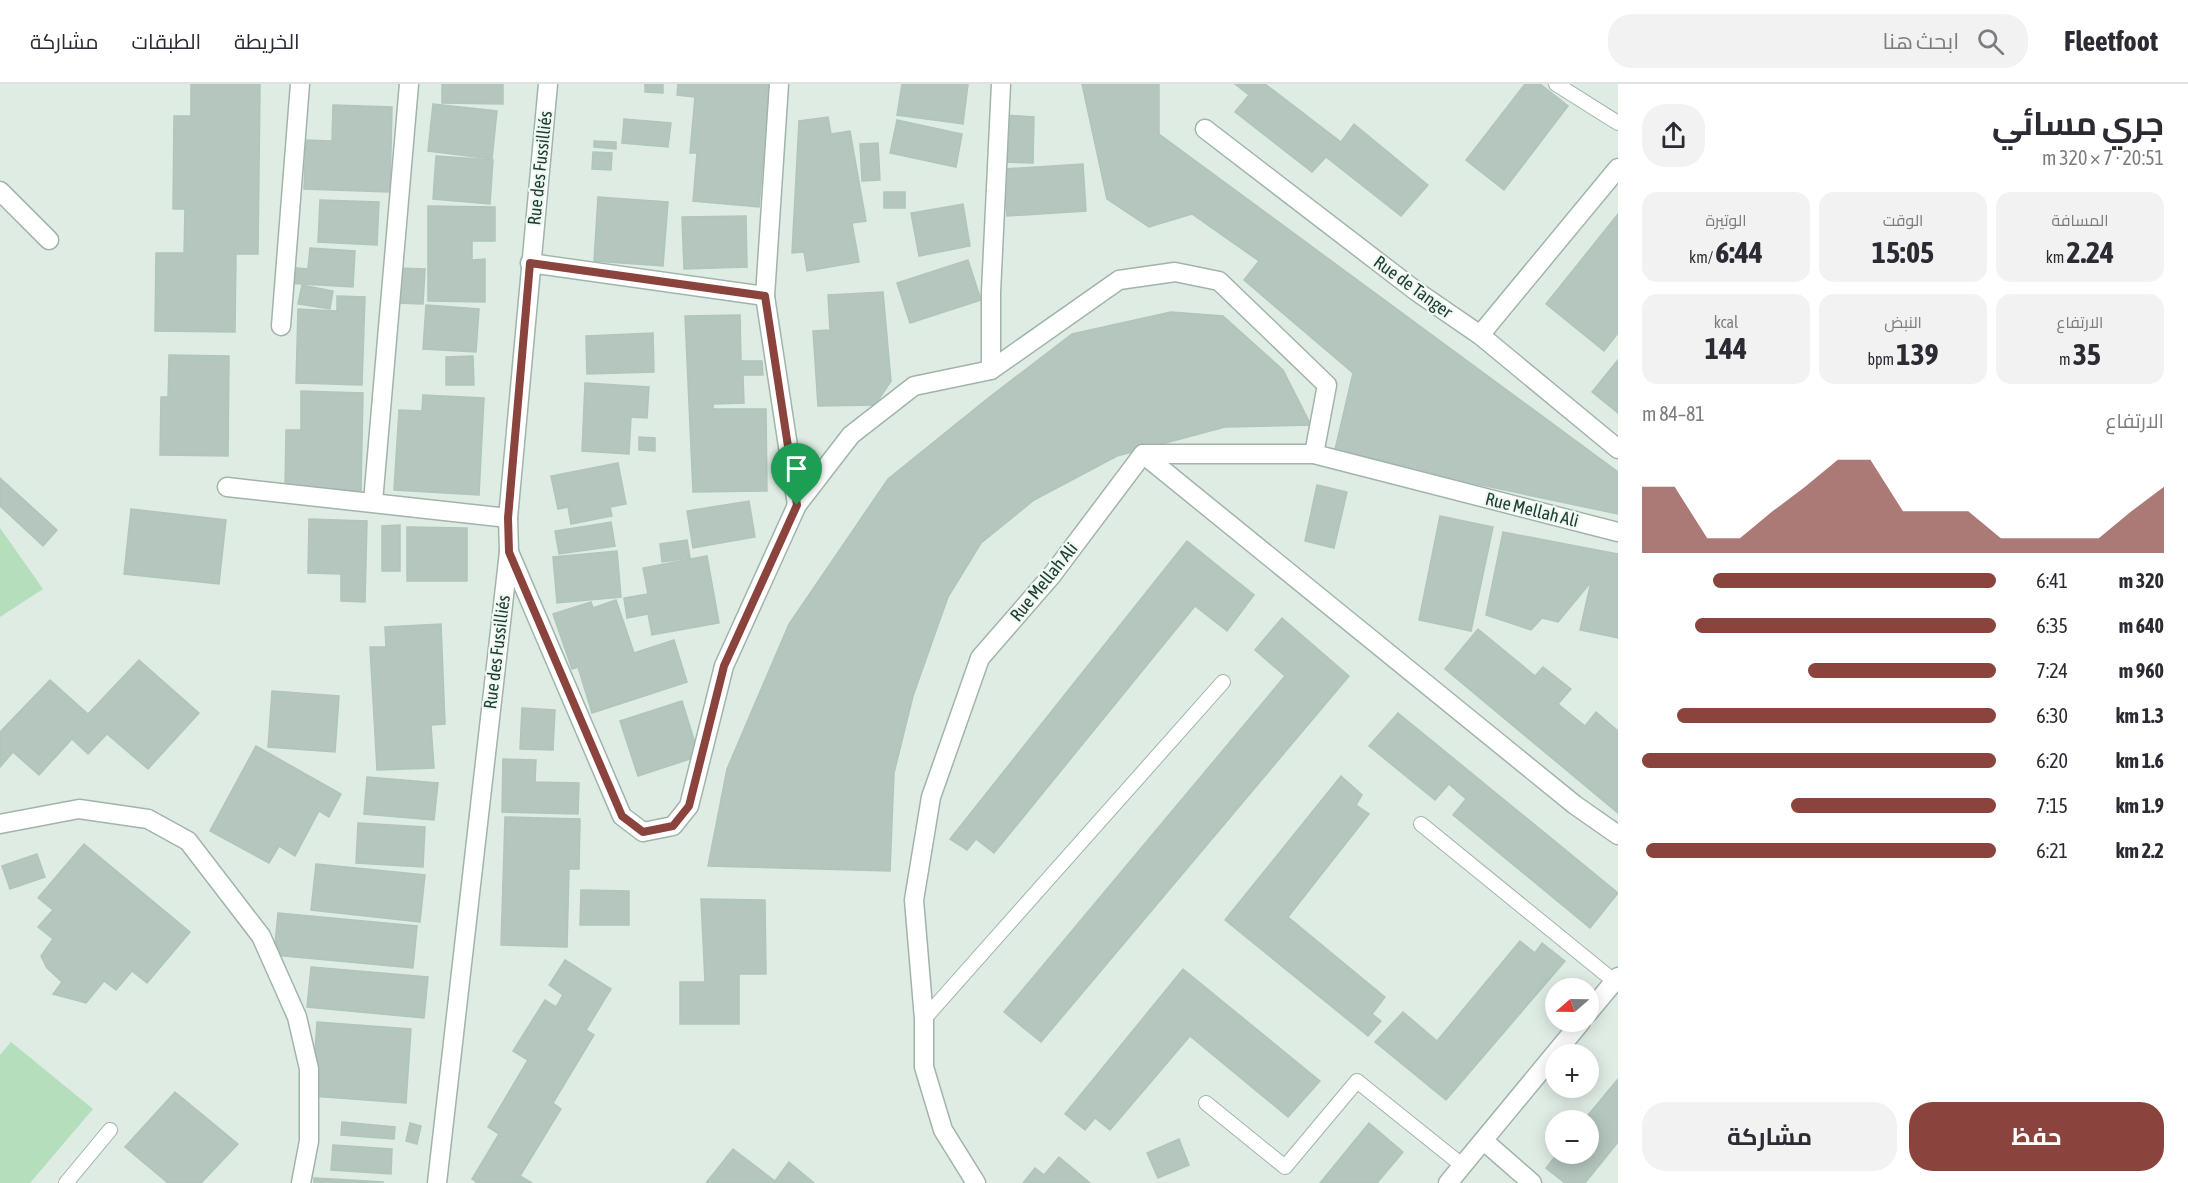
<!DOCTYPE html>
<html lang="ar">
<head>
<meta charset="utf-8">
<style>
	body { margin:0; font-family:"Asap Condensed",Cairo,sans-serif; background:#f2f2f3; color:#2b2b33; direction:rtl; height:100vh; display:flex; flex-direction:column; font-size:22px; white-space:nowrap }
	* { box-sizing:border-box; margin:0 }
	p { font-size:20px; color:#7c7c81 }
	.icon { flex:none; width:33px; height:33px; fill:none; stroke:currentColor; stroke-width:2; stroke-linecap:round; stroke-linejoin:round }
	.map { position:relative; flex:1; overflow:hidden; direction:ltr }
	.details { display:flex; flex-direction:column; background:#fff; width:570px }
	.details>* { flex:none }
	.needle { width:39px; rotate:250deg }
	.tools { position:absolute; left:1545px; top:894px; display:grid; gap:12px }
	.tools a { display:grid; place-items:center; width:54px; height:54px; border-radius:50%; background:#fff; box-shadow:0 3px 15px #0003; font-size:30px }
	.pin { position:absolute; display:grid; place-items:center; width:51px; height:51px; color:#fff; margin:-62px -26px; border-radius:50% 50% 50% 0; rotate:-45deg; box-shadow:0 0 6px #0007 }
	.pin .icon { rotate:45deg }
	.round { display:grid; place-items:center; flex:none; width:63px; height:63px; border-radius:24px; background:#f2f2f3 }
	.headline { display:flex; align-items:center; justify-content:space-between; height:102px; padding:0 24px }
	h1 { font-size:33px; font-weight:700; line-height:45px }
	.stats { display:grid; grid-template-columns:repeat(3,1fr); gap:9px; height:102px; padding:6px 24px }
	.stats div { display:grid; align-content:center; border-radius:15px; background:#f2f2f3; text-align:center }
	.stats b { font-size:30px; font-weight:700 }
	.stats small { font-size:16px; font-weight:400 }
	.stats p { font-size:16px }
	.chart { height:168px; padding:12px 24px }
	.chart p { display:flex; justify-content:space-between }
	.chart svg { width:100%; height:108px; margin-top:6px; fill:#8a433d; opacity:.7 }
	.action { display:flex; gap:12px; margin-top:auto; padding:12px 24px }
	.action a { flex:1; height:69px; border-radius:24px; background:#8a433d; color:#fff; font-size:24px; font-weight:700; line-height:69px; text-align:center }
	.action a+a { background:#f2f2f3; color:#2b2b33 }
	ul { padding:0 24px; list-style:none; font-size:20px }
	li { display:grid; grid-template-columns:96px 72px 1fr; align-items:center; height:45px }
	li i { height:15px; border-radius:8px; background:#8a433d }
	header { display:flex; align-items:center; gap:36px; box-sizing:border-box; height:84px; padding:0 30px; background:#fff; border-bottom:2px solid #e1e1e2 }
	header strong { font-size:28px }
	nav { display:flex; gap:33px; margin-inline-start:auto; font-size:21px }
	.search { width:420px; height:54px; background:#f2f2f3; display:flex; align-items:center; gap:15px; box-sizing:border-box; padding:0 21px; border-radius:24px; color:#7c7c81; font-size:22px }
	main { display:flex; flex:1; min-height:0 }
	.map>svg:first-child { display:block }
	.green { fill:#b5dfbc }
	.building { fill:#b4c6bd; stroke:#b0c6ba; stroke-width:1.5 }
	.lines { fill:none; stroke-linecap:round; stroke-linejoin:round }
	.lane-casing { stroke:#a1b4ab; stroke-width:16 }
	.street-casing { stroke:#a1b4ab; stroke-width:21 }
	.lane { stroke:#fff; stroke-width:14 }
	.street { stroke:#fff; stroke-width:18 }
	.route-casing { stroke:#fff; stroke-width:12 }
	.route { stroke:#8a433d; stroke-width:8 }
	.labels { text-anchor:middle; stroke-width:4.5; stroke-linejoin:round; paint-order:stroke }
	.street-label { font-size:18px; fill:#1e3d31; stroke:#eff8f3 }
</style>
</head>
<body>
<header>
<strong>Fleetfoot</strong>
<div class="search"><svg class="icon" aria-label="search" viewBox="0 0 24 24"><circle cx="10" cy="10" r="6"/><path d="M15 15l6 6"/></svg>ابحث هنا</div>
<nav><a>الخريطة</a><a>الطبقات</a><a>مشاركة</a></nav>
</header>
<main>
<section class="details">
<div class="headline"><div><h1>جري مسائي</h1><p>20:51 · 7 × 320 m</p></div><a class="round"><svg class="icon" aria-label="share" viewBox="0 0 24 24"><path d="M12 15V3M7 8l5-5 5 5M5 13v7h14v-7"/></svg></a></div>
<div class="stats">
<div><p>المسافة</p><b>2.24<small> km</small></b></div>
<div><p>الوقت</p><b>15:05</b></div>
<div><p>الوتيرة</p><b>6:44<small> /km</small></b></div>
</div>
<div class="stats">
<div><p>الارتفاع</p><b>35<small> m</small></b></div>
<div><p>النبض</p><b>139<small> bpm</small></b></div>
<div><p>kcal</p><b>144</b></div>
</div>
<div class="chart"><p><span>الارتفاع</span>81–84 m</p>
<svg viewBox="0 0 160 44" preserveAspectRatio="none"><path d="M0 44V17L10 17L20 38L30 38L40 27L50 17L60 6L70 6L80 27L90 27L100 27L110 38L120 38L130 38L140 38L150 27L160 17V44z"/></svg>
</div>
<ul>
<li><b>320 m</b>6:41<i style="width:80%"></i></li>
<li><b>640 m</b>6:35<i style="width:85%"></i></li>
<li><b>960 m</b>7:24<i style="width:53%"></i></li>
<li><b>1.3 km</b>6:30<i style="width:90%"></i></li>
<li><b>1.6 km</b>6:20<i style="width:100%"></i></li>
<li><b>1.9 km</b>7:15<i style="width:58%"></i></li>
<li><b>2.2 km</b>6:21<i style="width:99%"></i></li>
</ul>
<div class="action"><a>حفظ</a><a>مشاركة</a></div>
</section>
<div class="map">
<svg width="1618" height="1099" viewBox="0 0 1618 1099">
	<rect width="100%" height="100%" fill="#dfece4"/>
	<g class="green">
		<path d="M0,444l43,61 -43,28z"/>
		<path d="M11,958l82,67 -63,74h-30v-128z"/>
	</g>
	<g class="building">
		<path d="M191,0h69l-2,170h-22l-1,78 -80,-1 1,-78h28l1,-44h-12l1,-93h17z"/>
		<path d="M442,0h61v20l-61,-1z"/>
		<path d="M645,0h18v9l-18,-1z"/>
		<path d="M678,0h92l-11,123 -66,-6 4,-48h-7l5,-56 -18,-2z"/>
		<path d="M902,0h66l-5,40 -66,-9z"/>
		<path d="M1082,0h77v50l459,338v42l-284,-60 19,-81 -109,-93 15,-19 -67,-47 -43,13 -42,-28z"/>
		<path d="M1235,0h30l76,58 13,-18 74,61 -27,31 -75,-59 -14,15 -77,-60 14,-17z"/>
		<path d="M1525,0h15l28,22 -64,84 -38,-30z"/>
		<path d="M433,20l64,7 -5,48 -64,-8z"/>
		<path d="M333,21l59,2 -2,85 -86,-3 2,-49 26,1z"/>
		<path d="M1004,31l30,2 -1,46 -30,-1z"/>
		<path d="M828,33l3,17 19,-3 16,90 -14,2 7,39 -52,9 -3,-19 -12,1 7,-132z"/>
		<path d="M624,35l47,4 -3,24 -46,-4z"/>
		<path d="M897,36l65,14 -6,33 -66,-14z"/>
		<path d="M594,57l22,1v7l-22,-2z"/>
		<path d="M878,59l2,37 -18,1 -2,-37z"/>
		<path d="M593,68l19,1 -1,17 -19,-1z"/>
		<path d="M436,72l57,4 -3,44 -57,-5z"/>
		<path d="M1083,80l3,47 -79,5 -4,-47z"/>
		<rect x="884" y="108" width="21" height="16"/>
		<path d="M598,113l70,5 -5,64 -69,-5z"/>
		<path d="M320,116l59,2 -2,43 -59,-3z"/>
		<path d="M963,120l7,42 -51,10 -8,-43z"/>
		<path d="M428,122l67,1v34h-23v19l13,-1v43l-57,-1z"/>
		<path d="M1618,130v119l-14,18 -58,-47z"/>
		<path d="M746,132l1,51 -63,2 -2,-52z"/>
		<path d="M310,164l45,3 -2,36 -67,-4 1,-16 21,2z"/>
		<path d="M968,176l13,40 -71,23 -13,-40z"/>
		<path d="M397,184l28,1 -2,35 -27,-1z"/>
		<path d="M302,201l31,6 -3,18 -32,-5z"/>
		<path d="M883,208l8,89 -16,24 -57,1 -5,-75 17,-1 -2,-35z"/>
		<path d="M337,212l28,1 -3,88 -66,-2 2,-74 39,2z"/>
		<path d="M426,221l53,4 -3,43 -53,-3z"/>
		<path d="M1171,228l52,4 60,54 28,55 -86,2 -108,29 -83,44 -53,43 -33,54 -35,99 -19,77 -4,98 -182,-5 19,-97 62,-145 99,-145 99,-80 85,-65z"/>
		<path d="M740,231l1,46h21l1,14h-20l1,28 -31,1v5h53l1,82 -74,1 -8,-176z"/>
		<path d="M653,249l1,39 -67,2 -1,-38z"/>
		<path d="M169,271l60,1 -1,100 -68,-1 1,-58h7z"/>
		<path d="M473,272l1,29h-28v-28z"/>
		<path d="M1618,276v53l-26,-21z"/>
		<path d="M585,299l64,4 -2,31 -16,-1 -2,37 -47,-3z"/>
		<path d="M301,307l62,2 -2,98 -76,-2 1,-59h15z"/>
		<path d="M423,311l61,3 -5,97 -85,-5 5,-80 23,1z"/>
		<path d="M639,353l16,1v13l-16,-1z"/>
		<path d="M618,379l8,41 -16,3 2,9 -41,8 -3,-17 -10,2 -7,-33z"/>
		<path d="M0,394l57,52 -14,16 -43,-40z"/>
		<path d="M1317,401l30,7 -13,56 -29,-7z"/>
		<path d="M749,417l6,36 -62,11 -6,-37z"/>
		<path d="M131,425l95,11 -7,64 -95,-10z"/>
		<path d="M1440,432l53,11 -22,104 -52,-11z"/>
		<path d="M309,435l58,2 -2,81 -24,-1v-27l-33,-1z"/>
		<path d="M611,438l4,24 -56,8 -4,-23z"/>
		<path d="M400,441v46h-18v-45z"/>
		<path d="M407,443l60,1v53h-60z"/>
		<path d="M1503,448l115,22v84l-38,-8 11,-48 -33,40 -16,-4 -11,12 -45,-15z"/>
		<path d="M687,456l3,18 -28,4 -2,-18z"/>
		<path d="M1187,457l67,54 -27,36 -32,-25 -201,247 -18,-14 -9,11 -17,-11z"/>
		<path d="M617,467l4,46 -64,6 -4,-46z"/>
		<path d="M707,472l12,67 -67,12 -4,-21 -21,4 -3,-20 24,-4 -5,-26z"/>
		<path d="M616,516l18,53 40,-13 13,42 -95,31 -14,-46 -6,2 -19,-55 38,-12 2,6z"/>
		<path d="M1282,534l67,58 -308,366 -37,-30 281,-336 -30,-26z"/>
		<path d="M441,540l4,100 -14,1 3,43 -57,2 -7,-123h16l-1,-20z"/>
		<path d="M1478,545l57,47 8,-9 28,22 -13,15 27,22 11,-14 22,19v82l-173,-144z"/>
		<path d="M139,576l60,53 -51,56 -41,-35 -19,20 -16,-15 -33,36 -26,-23 -13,15v-35l50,-52 38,34z"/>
		<path d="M272,607l67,5 -4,56 -67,-5z"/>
		<path d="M682,617l17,55 -61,20 -18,-55z"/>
		<path d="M522,624l33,2 -2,40 -33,-1z"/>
		<path d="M1398,629l220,180 -28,35 -137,-113 13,-16 -17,-15 -14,16 -66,-54z"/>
		<path d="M256,662l85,48 -12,23 -10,-6 -24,45 -16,-10 -10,17 -59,-32z"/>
		<path d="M503,675l33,1 -1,22 44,1 -1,31 -76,-2z"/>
		<path d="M1341,692l21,19 -6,10 13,9 -81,103 97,80 -13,17 9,7 -13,15 -143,-116z"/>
		<path d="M367,693l71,6 -4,37 -70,-6z"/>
		<path d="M505,733l75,2 -1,50h-10l-2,78 -66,-2z"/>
		<path d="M358,739l67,4 -2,40 -67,-4z"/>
		<path d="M84,760l106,88 -43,51 -15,-12 -16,19 -12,-9 -18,22 -33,-9 9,-12 -15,-14 -6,-12 12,-17 -15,-12 15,-17 -15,-12z"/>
		<path d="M37,770l8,23 -35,12 -8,-23z"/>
		<path d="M316,780l109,11 -5,47 -109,-12z"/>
		<path d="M581,806l48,1v34h-49z"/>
		<path d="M701,815l64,1 1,74h-27v50h-59v-42h25z"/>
		<path d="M278,829l139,13 -4,42 -139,-13z"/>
		<path d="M1520,857l15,12 7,-10 23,18 -119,139 -71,-58 28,-30 34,29z"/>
		<path d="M565,876l46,29 -25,41 8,5 -41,68 8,6 -41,67 12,7h-54l-6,-4 27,-45 -11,-7 40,-67 -15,-9 32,-51 11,7 7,-12 -14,-10z"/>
		<path d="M311,883l117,10 -4,41 -117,-11z"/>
		<path d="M1183,885l137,112 -32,36 -98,-81 -80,94 -15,-12 -10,12 -20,-16z"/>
		<path d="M317,938l94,7 -5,74 -94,-7z"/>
		<path d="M1618,995v63l-33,41h-20l-19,-15 11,-14h31v-34h-4z"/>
		<path d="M175,1008l63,52 -37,39h-33l-43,-36z"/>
		<path d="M342,1038l53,5 -1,12 -53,-4z"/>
		<path d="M410,1039l11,3 -4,18 -11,-3z"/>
		<path d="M1369,1039l34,29 -26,31h-57z"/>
		<path d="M1179,1055l10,26 -31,13 -11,-25z"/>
		<path d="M333,1061l59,4 -1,25 -60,-4z"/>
		<path d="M733,1065l42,32 14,-19 25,21h-108z"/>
		<path d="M1059,1073l31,26h-67l12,-15 9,7z"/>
		<path d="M314,1094l70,4 -70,1z"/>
	</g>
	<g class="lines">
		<g class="lane-casing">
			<g id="lane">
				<path d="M1556,0l62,39"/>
				<path d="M1421,740l193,157"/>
				<path d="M924,935l299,-337"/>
				<path d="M1206,1019l79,64 72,-86 106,85"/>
				<path d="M66,1099l44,-53"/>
			</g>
		</g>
		<g class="street-casing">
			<g id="street">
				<path d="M779,0l-14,212 32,209"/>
				<path d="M1205,45l211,162 64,44 138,114"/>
				<path d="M0,107l49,49"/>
				<path d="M530,179l235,33"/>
				<path d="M281,242l19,-242"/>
				<path d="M1480,251l138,-167"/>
				<path d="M991,286v-78l10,-208"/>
				<path d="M1143,370l432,351 43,30"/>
				<path d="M227,403l281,31"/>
				<path d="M373,418l36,-418"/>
				<path d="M509,468l113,264 21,16 30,-6 16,-20 35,-140 73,-161 54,-70 63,-49 77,-16 128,-90 56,-8 44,9 108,104 -13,69"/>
				<path d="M0,740l79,-15 69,10 40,22 73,95 36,81 12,52v72l-8,42"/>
				<path d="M1588,929l30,-36"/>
				<path d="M1484,1057l48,42"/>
				<path d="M437,1099l72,-631 -1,-34 40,-434"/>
				<path d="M976,1099l-33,-53 -19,-63v-48l-10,-119 17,-103 49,-139 72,-83 91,-121h171l304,78"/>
				<path d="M1448,1099l133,-161"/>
			</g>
		</g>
		<use href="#lane" class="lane"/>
		<use href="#street" class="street"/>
	</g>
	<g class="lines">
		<g class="route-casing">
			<path id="route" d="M530,179l235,33 32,209 -73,161 -35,140 -16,20 -30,6 -21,-16 -113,-264 -1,-34z"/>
		</g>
		<use href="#route" class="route"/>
	</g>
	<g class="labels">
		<g class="street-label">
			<text transform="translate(540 84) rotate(-84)" y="6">Rue des Fussilliés</text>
			<text transform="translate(1413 203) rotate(36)" y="6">Rue de Tanger</text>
			<text transform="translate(1532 426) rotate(14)" y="6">Rue Mellah Ali</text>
			<text transform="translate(1044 498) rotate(-51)" y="6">Rue Mellah Ali</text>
			<text transform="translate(497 568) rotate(-83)" y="6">Rue des Fussilliés</text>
		</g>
	</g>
</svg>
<div class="tools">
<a><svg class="needle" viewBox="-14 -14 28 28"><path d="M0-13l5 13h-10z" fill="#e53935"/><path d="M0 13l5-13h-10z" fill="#7c7c81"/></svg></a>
<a>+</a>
<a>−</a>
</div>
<div class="pin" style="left:797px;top:421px;background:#1e9e55"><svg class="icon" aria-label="arrive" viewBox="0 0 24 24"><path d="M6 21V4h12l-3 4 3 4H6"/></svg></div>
</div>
</main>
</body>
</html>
